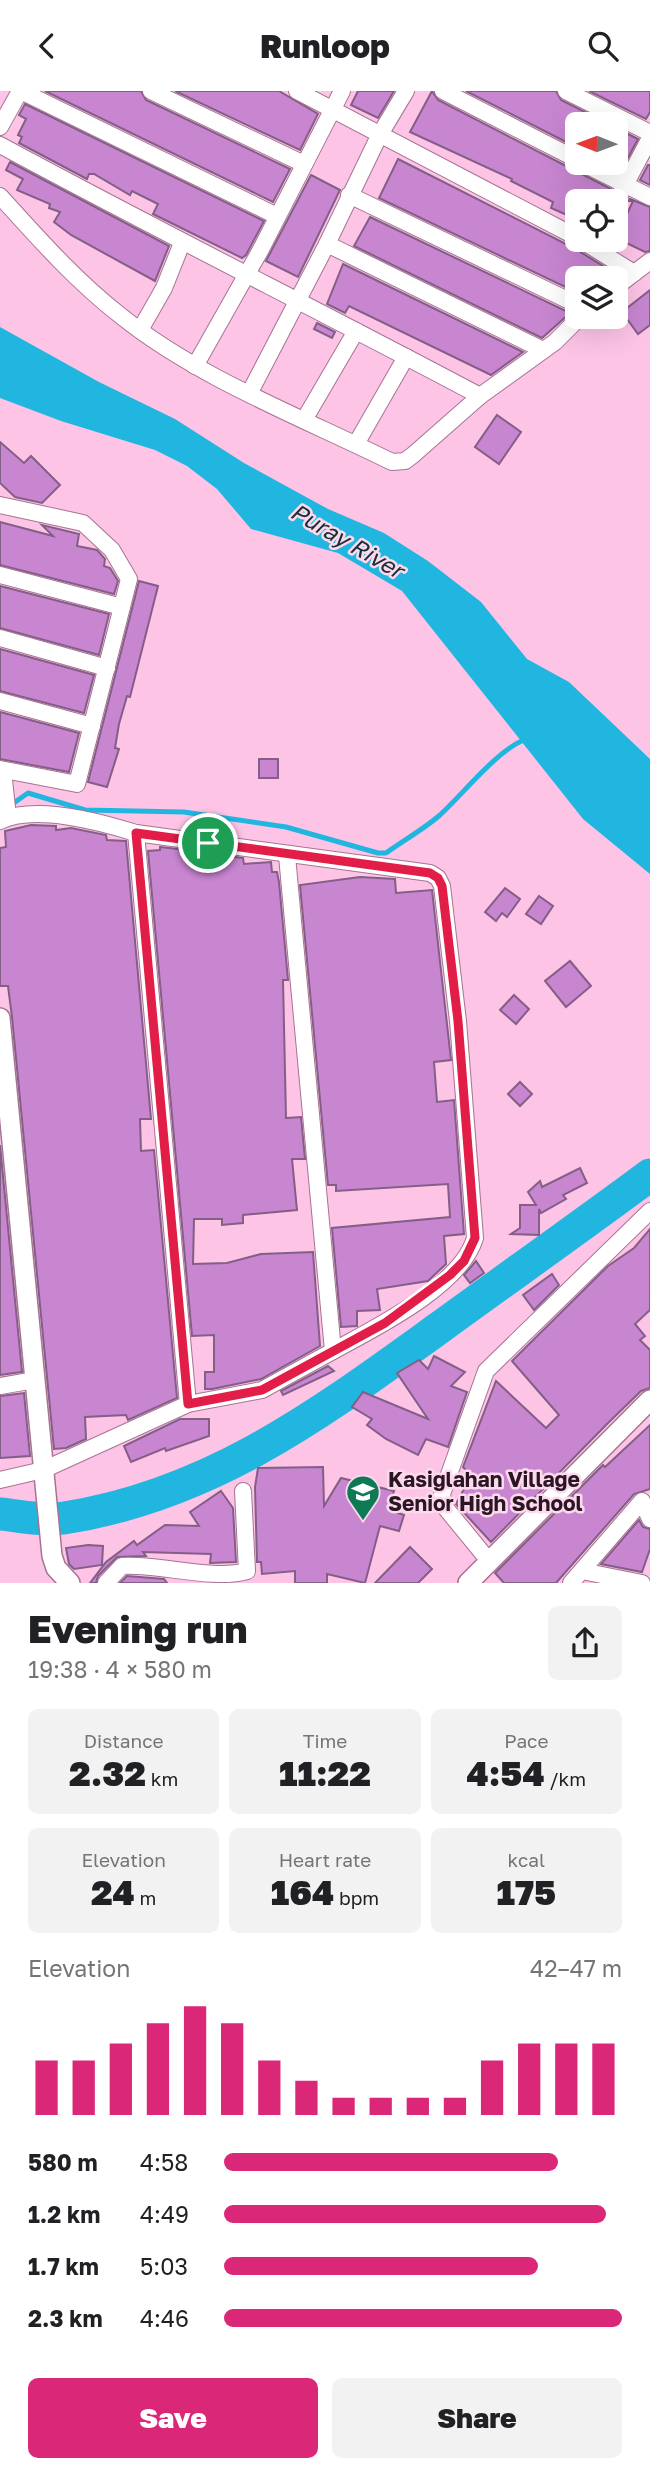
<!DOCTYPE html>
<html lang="en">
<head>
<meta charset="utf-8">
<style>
	body { margin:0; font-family:"Golos Text",sans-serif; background:#f2f2f2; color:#202124; height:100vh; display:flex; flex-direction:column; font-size:26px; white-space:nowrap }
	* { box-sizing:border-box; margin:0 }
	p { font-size:23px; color:#757577 }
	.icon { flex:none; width:38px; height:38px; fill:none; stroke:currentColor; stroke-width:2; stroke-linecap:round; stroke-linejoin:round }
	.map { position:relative; height:1492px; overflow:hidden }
	.details { display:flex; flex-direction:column; background:#fff; flex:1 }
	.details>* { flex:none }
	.needle { width:46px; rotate:271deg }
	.tools { position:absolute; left:565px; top:21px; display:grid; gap:14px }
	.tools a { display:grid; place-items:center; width:63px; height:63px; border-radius:10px; background:#fff; box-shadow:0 7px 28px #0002; font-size:35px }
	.pin { position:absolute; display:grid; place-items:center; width:60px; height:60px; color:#fff; margin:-30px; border:4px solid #fff; border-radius:50%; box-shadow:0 2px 7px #0007 }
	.round { display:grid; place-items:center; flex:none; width:74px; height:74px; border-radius:10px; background:#f2f2f2 }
	.headline { display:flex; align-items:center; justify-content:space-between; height:119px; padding:0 28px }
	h1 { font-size:38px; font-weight:800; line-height:52px }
	.figures { display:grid; grid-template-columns:repeat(3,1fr); gap:10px; height:119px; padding:7px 28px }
	.figures div { display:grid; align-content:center; border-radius:10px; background:#f2f2f2; text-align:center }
	.figures b { font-size:35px; font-weight:800 }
	.figures small { font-size:19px; font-weight:400 }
	.figures p { font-size:19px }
	.chart { height:196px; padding:14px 28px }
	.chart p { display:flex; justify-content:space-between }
	.chart svg { width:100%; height:126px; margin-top:7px; stroke:#db2777; stroke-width:6 }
	.primary-button { display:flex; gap:14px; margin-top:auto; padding:14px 28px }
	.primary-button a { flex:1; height:80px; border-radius:10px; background:#db2777; color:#fff; font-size:28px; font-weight:800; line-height:80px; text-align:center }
	.primary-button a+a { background:#f2f2f2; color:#202124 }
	ul { padding:0 28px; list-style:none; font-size:23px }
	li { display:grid; grid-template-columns:112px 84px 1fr; align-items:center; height:52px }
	li i { height:18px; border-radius:9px; background:#db2777 }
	header { display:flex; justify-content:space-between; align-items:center; height:91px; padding:0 28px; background:#fff; font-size:32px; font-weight:800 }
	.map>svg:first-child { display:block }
	.water { fill:#21b6df }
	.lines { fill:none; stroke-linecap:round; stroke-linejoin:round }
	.stream { stroke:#21b6df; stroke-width:5 }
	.river { stroke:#21b6df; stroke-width:33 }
	.building { fill:#c886d1; stroke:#835e87; stroke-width:2 }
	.minor-casing { stroke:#a77392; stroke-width:18 }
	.tertiary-casing { stroke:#a77392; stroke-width:22 }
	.minor { stroke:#fff; stroke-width:16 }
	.tertiary { stroke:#fff; stroke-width:19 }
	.route-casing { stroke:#fff; stroke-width:14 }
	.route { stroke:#e11d48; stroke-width:9 }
	.labels { text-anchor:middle; stroke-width:5; stroke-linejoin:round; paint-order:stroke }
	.poi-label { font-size:21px; font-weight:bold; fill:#2b1623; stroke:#fcd9ed; text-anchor:start }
	.water-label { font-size:23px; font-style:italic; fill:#172e35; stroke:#fcd9ed }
</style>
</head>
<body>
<header><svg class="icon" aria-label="back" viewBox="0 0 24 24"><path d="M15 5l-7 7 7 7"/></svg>Runloop<svg class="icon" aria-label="search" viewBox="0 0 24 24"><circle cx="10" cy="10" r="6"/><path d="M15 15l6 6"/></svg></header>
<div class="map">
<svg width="650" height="1492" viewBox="0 0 650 1492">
	<rect width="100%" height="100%" fill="#fdc4e6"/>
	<path class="water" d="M0,236l99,55 76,37 69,44 84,46 56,24 44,28 53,41 46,57 42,23 81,77v115l-67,-55 -181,-228 -64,-38 -87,-24 -34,-40 -30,-23 -32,-16 -94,-29 -61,-23z"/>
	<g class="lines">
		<path class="stream" d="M8,716l20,-14 57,17 99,2 102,15 92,26h8c18,-13 38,-24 54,-38 24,-22 57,-65 86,-76"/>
		<path class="river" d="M0,1423c21,2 43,7 64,4 148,-23 257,-105 375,-190 70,-51 141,-101 211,-153"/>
	</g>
	<g class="building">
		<path d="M45,0h96l5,9 144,69 -17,33z"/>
		<path d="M175,0h104l39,23 -18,36z"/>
		<path d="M358,0h36l-16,27 -27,-13z"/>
		<path d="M432,0l6,9 173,89 -5,12h-28v19l-27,-12 2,-6 -42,-21 1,-2 -102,-47z"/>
		<path d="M466,0h90l5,9 48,24h-31v24z"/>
		<path d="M589,0h61v21l-4,7z"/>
		<path d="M25,13l239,117 -18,34 -4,3 -89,-44 5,-10 -26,-13 -2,4 -36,-21h-5l-2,5 -68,-36 3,-6 -4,-2 8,-16 -7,-4z"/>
		<path d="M616,37l22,11 -17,32 -13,-7 8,-1z"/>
		<path d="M398,68l176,89 42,26 -6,4h-32v15l-199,-95z"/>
		<path d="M10,71l159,84 -14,35 -84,-46 -17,-13 6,-10 -11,-4 1,-4 -33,-14 6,-11 -17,-9z"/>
		<path d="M648,74h2v20l-10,-5z"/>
		<path d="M311,84l29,15 -42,87 -32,-16z"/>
		<path d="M630,108l20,8v44l-5,1 -29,-14 17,-37h-5z"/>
		<path d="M370,126l200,96 -28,25 -188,-92z"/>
		<path d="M343,173l180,88 -32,23 -142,-69 -4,7 -18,-9z"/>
		<path d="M650,199v35l-12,9 -16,-22z"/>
		<path d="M317,232l18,9 -3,6 -18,-9z"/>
		<path d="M497,324l24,17 -22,32 -24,-17z"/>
		<path d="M0,351l24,21 7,-7 29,29 -18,18 -27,-6 -15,-14z"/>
		<path d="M0,431l53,14 -11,-11 37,9 -2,12 20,4 8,9 -1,7 6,2 8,13 -4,13 -114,-29z"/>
		<path d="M139,490l19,5 -28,111 -3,-1 -8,28 -4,24 4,1 -12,38 -19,-5z"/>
		<path d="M0,495l109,28 -10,41 -99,-27z"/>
		<path d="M0,558l94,26 -10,38 -84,-22z"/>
		<path d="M0,621l79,21 -10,39 -69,-13z"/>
		<rect x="259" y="668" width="19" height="19"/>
		<path d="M31,734l25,1v4l15,-2 35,7 1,5 19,1 25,278h-11l1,32 13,-1 23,248 -49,22 -2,-5 -41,2 1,22 -20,9 -12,1 -42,-432 -4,-31h-8v-138l6,-1 -1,-16z"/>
		<path d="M160,756l26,3 1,6 24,-2 32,4 1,6 27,-2 1,10h5l2,10 9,98h-5l3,138 15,-1 4,42h-13l5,51 -54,5v8l-21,2v-6h-28l-1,45 34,-1 34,-9 52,-2 7,94 -59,33 -49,10h-7v-17h9v-37l-22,1 -44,-485 12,-1z"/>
		<path d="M360,786l35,2 1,14 36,-3 19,170 -17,2 3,40 17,-2 10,134 -20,2 2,28 -18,17 -51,8 3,21 -23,1v15l-16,1 -9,-99 118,-11 -2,-33 -112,7v-6h-8l-28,-300z"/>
		<path d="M505,797l15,11 -13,18 -5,-4 -6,8 -11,-9z"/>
		<path d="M539,805l14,10 -12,18 -15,-10z"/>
		<path d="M570,870l21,25 -25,21 -21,-26z"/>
		<path d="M514,904l15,14 -13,15 -16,-14z"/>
		<path d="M520,991l12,12 -12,12 -12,-12z"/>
		<path d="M0,1054l22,227 -22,3z"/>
		<path d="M580,1077l7,15 -24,12 3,4 -25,14 -2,-4v26l-28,-1 9,-6v-23h16l-8,-13 12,-11 2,6z"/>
		<path d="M650,1138v81l-15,14 10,12 -5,4 10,10v38l-9,3 -34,33 -116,118 -35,-38 15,-28 -8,-9 33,-86 50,47 13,-13 -47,-54 96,-95 26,-18z"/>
		<path d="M476,1170l8,12 -14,10 -6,-8z"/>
		<path d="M552,1183l7,11 -25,25 -11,-15z"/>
		<path d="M434,1265l31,16 -14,14 16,6 -19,55 -22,-8 -8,16 -32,-16 -19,-14 5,-6 -20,-12 11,-15 65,27 -31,-46 22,-13 9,9z"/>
		<path d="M328,1275l6,5 -51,24 -2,-4z"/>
		<path d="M24,1302l6,63 -30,2v-62z"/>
		<path d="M180,1328h29v17l-43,15 -1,-3 -34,14 -7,-16z"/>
		<path d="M650,1334v64l-16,5 -78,89h-52l-9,-10 108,-108 2,2z"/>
		<path d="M323,1376l1,39 17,-28 53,13 -5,19 15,5 -5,16 -19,-5 -15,57 -38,-9v9h-32v-12l-33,3 -1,-12h-4l-2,-75 3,-19z"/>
		<path d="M221,1400l12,17 3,54 -26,1 1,-9 -68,-2 3,4 -29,1 -19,19 -2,7h-6l16,-21 28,-21 3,4 28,-20 34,1 -9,-14z"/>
		<path d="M639,1429l4,7 7,2v20l-8,23 -41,-8z"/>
		<path d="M88,1454l15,1 -1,19 -28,4 -5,-5 -3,-16z"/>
		<path d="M410,1456l22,22 -14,14h-43z"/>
		<path d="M127,1485l37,3 3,4h-47z"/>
	</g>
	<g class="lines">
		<g class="minor-casing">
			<g id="minor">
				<path d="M21,0l256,125"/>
				<path d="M151,0l153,73"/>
				<path d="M297,0l281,147"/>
				<path d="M443,0l135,69"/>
				<path d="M566,0l84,42"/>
				<path d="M0,36l20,-36"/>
				<path d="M0,54c159,86 320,166 480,251"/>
				<path d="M582,72l68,34"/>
				<path d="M349,104l229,110"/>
				<path d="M0,105c38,42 76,85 121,120 77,62 182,102 271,146l13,-1 8,-6 67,-59 75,-54 25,-25"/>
				<path d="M616,111l34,-64"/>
				<path d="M581,149l53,33"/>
				<path d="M327,153l216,106"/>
				<path d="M616,196l34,-26"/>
				<path d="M140,239l24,-42 18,-45"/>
				<path d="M195,275l65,-115 82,-160"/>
				<path d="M250,301l77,-148 52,-108 27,-45"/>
				<path d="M304,329l52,-89"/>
				<path d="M356,353l50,-87"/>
				<path d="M0,414l83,18 29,27 17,29 -52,205 -77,-15"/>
				<path d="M0,484l122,32"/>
				<path d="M0,547l107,30"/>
				<path d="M0,610l92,25"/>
				<path d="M3,679l5,47"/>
				<path d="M0,730c34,-17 101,1 136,12l294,40 8,5 4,8 16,135 17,217c-14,48 -100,90 -142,113"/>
				<path d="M136,742l52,571"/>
				<path d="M0,1295l35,-6"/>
				<path d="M0,1389l43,-10 145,-66 74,-14 71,-39 -46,-495"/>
				<path d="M489,1470l-45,-55 -2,-12 44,-123 164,-160"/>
				<path d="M582,1480l60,12"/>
				<path d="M106,1492l16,-17c35,-3 90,15 125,5l-4,-80"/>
				<path d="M571,1492l71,-82 8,18"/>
			</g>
		</g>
		<g class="tertiary-casing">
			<g id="tertiary">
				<path d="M0,927l52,538 4,12 14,15"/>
				<path d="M468,1492l182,-183"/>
			</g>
		</g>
		<use href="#minor" class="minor"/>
		<use href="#tertiary" class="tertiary"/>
	</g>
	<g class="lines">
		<g class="route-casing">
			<path id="route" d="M136,742l294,40 8,5 4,8 16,135 17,217 -11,23 -14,14 -65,48 -123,67 -74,14z"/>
		</g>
		<use href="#route" class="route"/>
	</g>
	<defs>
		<g id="school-pin" transform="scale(1.75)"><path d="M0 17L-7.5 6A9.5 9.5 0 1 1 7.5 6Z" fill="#0e7a55" stroke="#fcd9ed"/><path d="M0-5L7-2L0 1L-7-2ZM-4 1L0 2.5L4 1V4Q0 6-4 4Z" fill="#fff"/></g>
	</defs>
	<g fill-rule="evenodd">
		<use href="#school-pin" x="363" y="1401"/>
	</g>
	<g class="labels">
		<g class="poi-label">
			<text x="388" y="1396">Kasiglahan Village<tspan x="388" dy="24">Senior High School</tspan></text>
		</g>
		<g class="water-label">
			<text transform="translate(347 450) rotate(30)" y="8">Puray River</text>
		</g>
	</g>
</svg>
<div class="tools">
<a><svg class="needle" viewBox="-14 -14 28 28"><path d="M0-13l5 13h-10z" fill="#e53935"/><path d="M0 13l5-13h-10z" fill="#757577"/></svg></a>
<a><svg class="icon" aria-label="locate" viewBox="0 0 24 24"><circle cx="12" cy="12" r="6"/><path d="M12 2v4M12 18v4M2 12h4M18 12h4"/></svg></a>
<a><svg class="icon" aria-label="layers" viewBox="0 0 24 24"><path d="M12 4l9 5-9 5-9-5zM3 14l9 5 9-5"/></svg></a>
</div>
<div class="pin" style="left:208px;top:752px;background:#1e9e55"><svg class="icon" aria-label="arrive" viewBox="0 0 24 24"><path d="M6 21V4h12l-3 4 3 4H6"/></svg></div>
</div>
<section class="details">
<div class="headline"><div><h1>Evening run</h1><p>19:38 · 4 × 580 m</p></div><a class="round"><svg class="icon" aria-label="share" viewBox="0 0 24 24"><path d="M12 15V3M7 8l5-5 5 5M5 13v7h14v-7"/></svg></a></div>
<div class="figures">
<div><p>Distance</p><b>2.32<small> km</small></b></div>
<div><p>Time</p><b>11:22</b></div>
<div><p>Pace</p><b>4:54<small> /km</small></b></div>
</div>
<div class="figures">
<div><p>Elevation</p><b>24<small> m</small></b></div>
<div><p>Heart rate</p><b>164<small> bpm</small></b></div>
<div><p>kcal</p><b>175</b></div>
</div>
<div class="chart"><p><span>Elevation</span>42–47 m</p>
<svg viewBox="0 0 160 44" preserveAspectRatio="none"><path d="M5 44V25M15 44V25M25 44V19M35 44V12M45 44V6M55 44V12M65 44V25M75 44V32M85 44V38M95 44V38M105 44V38M115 44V38M125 44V25M135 44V19M145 44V19M155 44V19"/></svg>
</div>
<ul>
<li><b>580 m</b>4:58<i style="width:84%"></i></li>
<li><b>1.2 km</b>4:49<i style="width:96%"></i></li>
<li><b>1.7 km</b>5:03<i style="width:79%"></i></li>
<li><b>2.3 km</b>4:46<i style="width:100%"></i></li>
</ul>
<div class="primary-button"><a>Save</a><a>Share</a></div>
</section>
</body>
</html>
